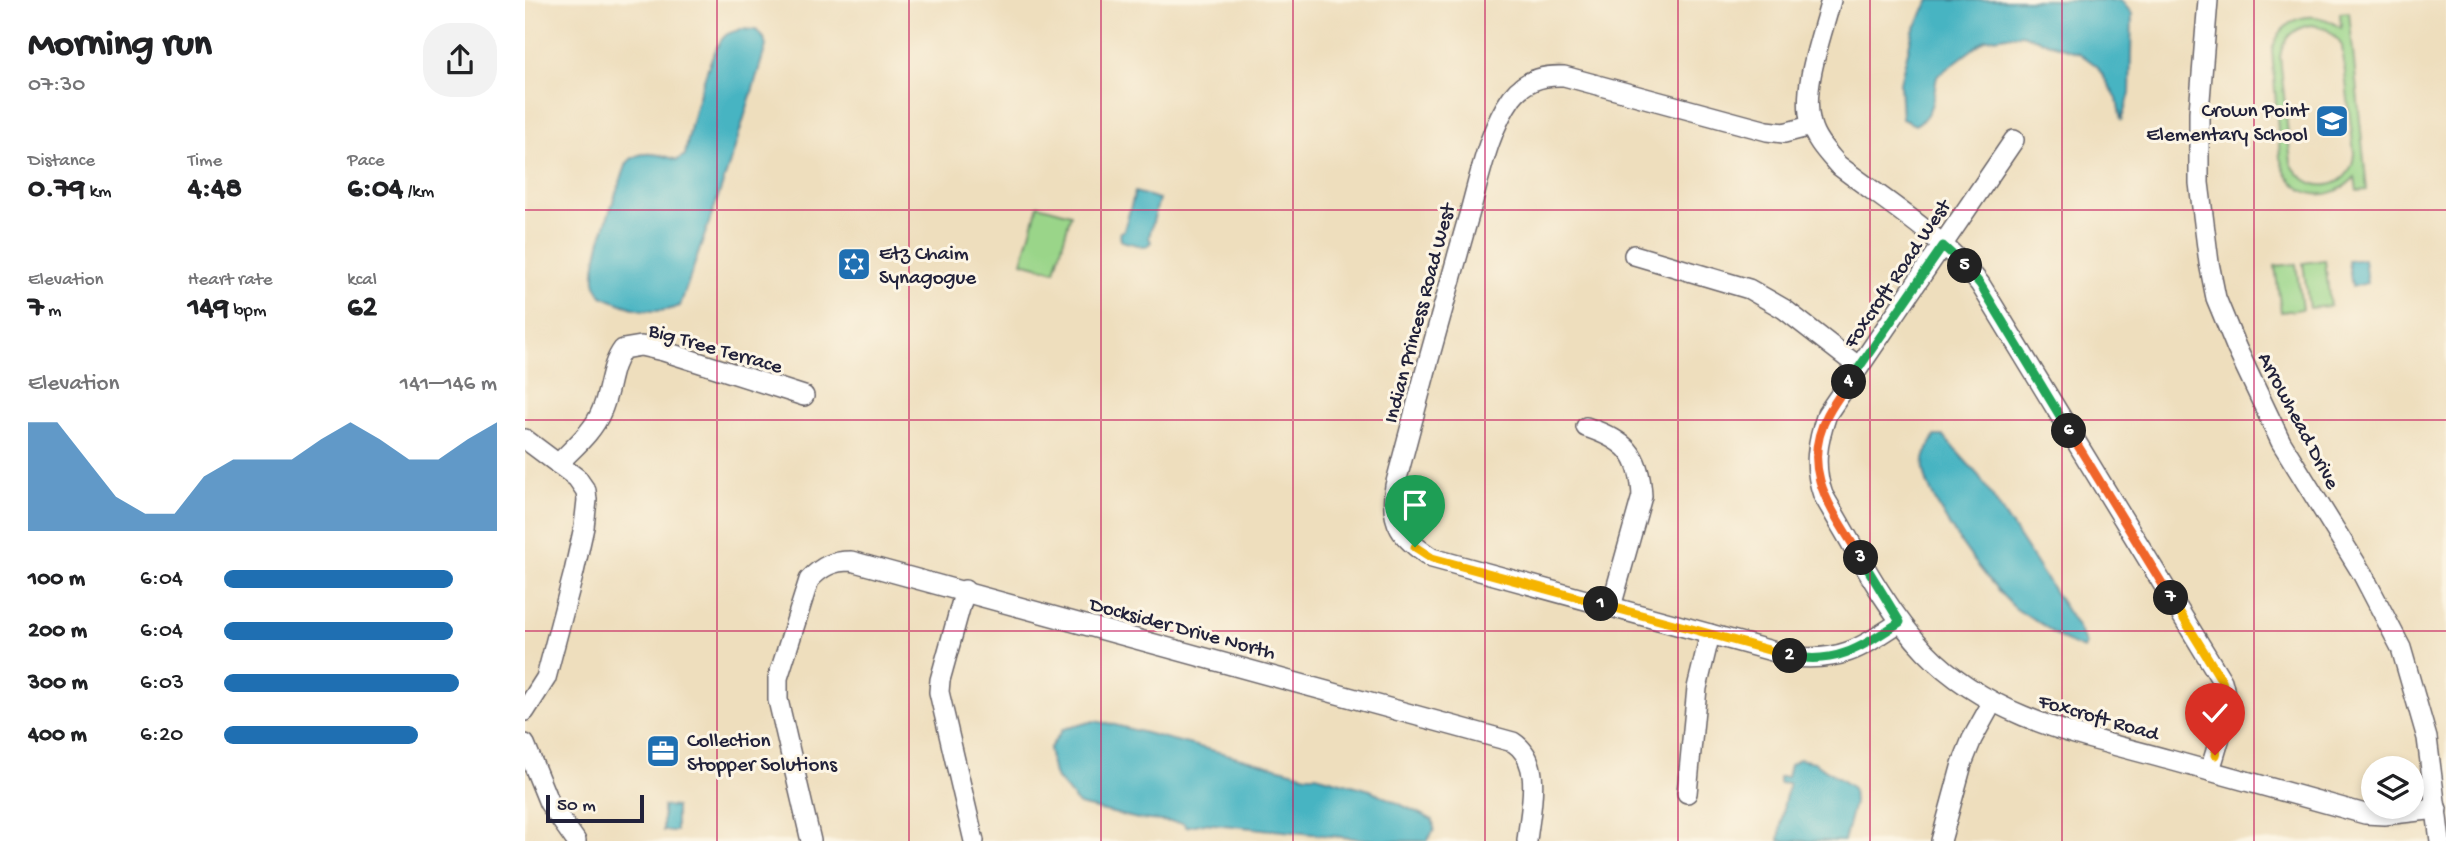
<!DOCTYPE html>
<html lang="en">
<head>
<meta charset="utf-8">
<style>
	body { margin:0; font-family:"Gochi Hand",sans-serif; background:#f2f2f2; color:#202124; height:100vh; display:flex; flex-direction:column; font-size:26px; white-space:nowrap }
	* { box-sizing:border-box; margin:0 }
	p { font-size:23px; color:#757577 }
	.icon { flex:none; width:38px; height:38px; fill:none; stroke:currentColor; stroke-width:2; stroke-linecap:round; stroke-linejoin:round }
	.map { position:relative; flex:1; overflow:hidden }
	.panel { display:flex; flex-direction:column; background:#fff; width:525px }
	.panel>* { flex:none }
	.fabs { position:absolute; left:1836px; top:756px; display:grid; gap:14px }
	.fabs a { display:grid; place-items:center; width:63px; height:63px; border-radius:50%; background:#fff; box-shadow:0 4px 10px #0003; font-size:35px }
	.scale { position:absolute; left:21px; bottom:18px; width:98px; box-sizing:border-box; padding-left:7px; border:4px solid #22223b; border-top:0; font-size:19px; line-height:24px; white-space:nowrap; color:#22223b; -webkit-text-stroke:5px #fcf5e5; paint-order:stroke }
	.pin { position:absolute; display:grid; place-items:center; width:60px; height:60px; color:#fff; margin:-72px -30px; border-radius:50% 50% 50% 0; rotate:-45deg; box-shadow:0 0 7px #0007 }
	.pin .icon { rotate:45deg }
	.km { position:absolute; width:35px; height:35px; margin:-18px; border-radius:50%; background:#222; color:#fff; font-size:19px; line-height:35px; text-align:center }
	.round { display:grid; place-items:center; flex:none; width:74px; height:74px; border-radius:28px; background:#f2f2f2 }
	.summary { display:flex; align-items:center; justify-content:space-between; height:119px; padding:0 28px }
	h1 { font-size:38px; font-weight:700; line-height:52px }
	.metrics { display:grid; grid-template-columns:repeat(3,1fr); gap:10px; height:119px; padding:7px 28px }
	.metrics div { display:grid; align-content:center }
	.metrics b { font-size:30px; font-weight:700 }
	.metrics small { font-size:19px; font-weight:400 }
	.metrics p { font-size:19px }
	.chart { height:196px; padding:14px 28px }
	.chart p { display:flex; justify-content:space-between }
	.chart svg { width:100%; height:126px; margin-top:7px; fill:#1f6fb2; opacity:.7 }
	ul { padding:0 28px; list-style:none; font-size:23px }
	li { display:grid; grid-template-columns:112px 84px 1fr; align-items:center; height:52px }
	li i { height:18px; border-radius:9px; background:#1f6fb2 }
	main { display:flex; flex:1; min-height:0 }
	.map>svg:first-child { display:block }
	.green { fill:#9ad589; stroke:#5e7c62; stroke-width:2; fill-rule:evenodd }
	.water { fill:#47b4c2; stroke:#346b7e; stroke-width:2 }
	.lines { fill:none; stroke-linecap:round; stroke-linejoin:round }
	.minor-casing { stroke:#696468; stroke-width:22 }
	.minor { stroke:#fff; stroke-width:19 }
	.split-1-casing { stroke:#fff; stroke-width:14 }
	.split-2-casing { stroke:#fff; stroke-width:14 }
	.split-3-casing { stroke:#fff; stroke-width:14 }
	.split-4-casing { stroke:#fff; stroke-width:14 }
	.split-5-casing { stroke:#fff; stroke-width:14 }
	.split-6-casing { stroke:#fff; stroke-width:14 }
	.split-7-casing { stroke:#fff; stroke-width:14 }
	.split-8-casing { stroke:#fff; stroke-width:14 }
	.split-1 { stroke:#f5b400; stroke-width:9 }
	.split-2 { stroke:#f5b400; stroke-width:9 }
	.split-3 { stroke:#22a559; stroke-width:9 }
	.split-4 { stroke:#f0652b; stroke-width:9 }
	.split-5 { stroke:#22a559; stroke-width:9 }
	.split-6 { stroke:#22a559; stroke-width:9 }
	.split-7 { stroke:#f0652b; stroke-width:9 }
	.split-8 { stroke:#f5b400; stroke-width:9 }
	.grid { fill:none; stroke:#c2185b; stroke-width:2; stroke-opacity:0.55 }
	.labels { text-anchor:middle; stroke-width:6; stroke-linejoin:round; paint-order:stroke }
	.poi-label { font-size:21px; fill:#22223b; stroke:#fcf5e5; text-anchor:start }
	.street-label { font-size:21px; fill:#22223b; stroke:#fcf5e5 }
</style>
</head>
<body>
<main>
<section class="panel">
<div class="summary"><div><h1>Morning run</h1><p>07:30</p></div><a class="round"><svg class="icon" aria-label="share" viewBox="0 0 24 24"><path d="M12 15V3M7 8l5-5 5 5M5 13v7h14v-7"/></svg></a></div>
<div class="metrics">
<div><p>Distance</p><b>0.79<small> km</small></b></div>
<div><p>Time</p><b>4:48</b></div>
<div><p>Pace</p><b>6:04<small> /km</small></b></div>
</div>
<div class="metrics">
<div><p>Elevation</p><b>7<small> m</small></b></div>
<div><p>Heart rate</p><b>149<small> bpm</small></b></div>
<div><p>kcal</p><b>62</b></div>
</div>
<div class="chart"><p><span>Elevation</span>141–146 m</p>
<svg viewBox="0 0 160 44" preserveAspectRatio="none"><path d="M0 44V6L10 6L20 19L30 32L40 38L50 38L60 25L70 19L80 19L90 19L100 12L110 6L120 12L130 19L140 19L150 12L160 6V44z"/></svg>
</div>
<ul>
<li><b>100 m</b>6:04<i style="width:84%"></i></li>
<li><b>200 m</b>6:04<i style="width:84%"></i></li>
<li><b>300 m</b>6:03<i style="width:86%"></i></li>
<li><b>400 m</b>6:20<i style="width:71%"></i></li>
</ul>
</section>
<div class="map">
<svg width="1921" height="841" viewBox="0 0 1921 841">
	<rect width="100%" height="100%" fill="#fcf5e5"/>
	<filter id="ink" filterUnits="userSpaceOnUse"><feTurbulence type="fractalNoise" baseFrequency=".0143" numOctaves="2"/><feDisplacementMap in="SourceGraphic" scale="14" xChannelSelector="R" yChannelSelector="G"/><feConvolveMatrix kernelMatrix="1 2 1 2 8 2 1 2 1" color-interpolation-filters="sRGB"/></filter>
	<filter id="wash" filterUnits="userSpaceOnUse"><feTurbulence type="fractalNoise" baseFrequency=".00686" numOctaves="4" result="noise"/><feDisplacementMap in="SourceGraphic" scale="28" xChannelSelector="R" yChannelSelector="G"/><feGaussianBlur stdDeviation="1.57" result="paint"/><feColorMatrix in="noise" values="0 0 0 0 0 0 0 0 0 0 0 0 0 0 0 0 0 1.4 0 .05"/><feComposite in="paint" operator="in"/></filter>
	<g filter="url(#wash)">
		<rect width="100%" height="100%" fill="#eedebd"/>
		<g class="green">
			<path d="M1824,12l18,178 -10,1 -2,-14c-28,30 -64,20 -75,-19l-8,-108c11,-34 40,-43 69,-22l-1,-15zM1785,25c16,1 24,8 32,21l12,107c-2,39 -47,43 -63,10l-11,-106c3,-19 12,-28 30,-32z"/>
			<path d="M513,205l33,9 -16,57 -33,-9z"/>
			<path d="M1800,260l5,46 -21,2 -6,-45z"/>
			<path d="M1771,264l6,45 -21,3 -6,-46z"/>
		</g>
		<g class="water">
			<path d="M1405,0h191l11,14 -2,80 -9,27 -4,-22 -20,-33 -18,-13 -57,-19 -36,5 -49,37c-4,20 -3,39 -22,49l-13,-6 -2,-37 13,-51z"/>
			<path d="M216,29l15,1 8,8 2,8 -33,108 -53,152c-28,11 -51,2 -78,-10 -3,-5 -7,-10 -7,-15 -3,-28 22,-90 32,-118 11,-15 34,-9 50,-3l8,-5c4,-23 23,-106 41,-120 4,-3 11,-4 15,-6z"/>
			<path d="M610,192l24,7 -10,38 2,5 -5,5 -25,-6 -1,-8 4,-3z"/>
			<path d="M1839,259l3,24 -15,4 -4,-26z"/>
			<path d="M1410,436h8l36,40 97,149 10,19 -2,5c-17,-6 -24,-11 -37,-21 -10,-8 -22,-12 -32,-20 -25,-22 -97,-115 -91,-148 1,-8 8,-17 11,-24z"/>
			<path d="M569,721l17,3 196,51h9l54,15 63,30 1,10 -7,11h-46l-178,-18 -17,4 -3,-4 -45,-4 -59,-14 -25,-30 -5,-26 14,-20z"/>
			<path d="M1274,759l15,3 39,26 1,15 -10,38h-65l5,-38 5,-19 -10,-1v-6h8l3,-12z"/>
			<path d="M138,806l13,1v24h-13z"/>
		</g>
	</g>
	<g filter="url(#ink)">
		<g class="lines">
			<g class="minor-casing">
				<g id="minor">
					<path d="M1306,0c-9,36 -30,88 -20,124 4,16 17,29 27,41 47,36 106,72 142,119l242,397c10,31 -4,60 -12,90"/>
					<path d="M1683,0l-9,112v71l10,80 7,35 21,51 44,93 82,133 38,73 26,90 13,103"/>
					<path d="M1286,126l-27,7 -17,-2 -203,-55c-20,-1 -39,4 -52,21 -25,35 -33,85 -45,125 -25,88 -49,176 -72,264 -6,37 7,53 37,72l362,99c50,4 66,-9 106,-35"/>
					<path d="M1489,140l-187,274c-10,29 -14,52 -4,81 30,50 62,114 102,156 65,68 157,85 245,109 65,18 130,36 195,54l19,1 53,-6"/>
					<path d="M1109,255l115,34 35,20 75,58"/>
					<path d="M1061,427c39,13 54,26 56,69l-31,111"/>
					<path d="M0,439l52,39 9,13 1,9 -3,27 -10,45 -28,106 -21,33"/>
					<path d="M33,464c15,-16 35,-32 43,-52 10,-21 8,-44 22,-63l18,-3 22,5 141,45"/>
					<path d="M440,590l-25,90 -1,12 35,149"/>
					<path d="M0,744l24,59 27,38"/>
					<path d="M1162,793l10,-105 13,-54"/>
					<path d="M286,841l-33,-141v-22l31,-98c13,-14 24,-19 42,-19l662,181c31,20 17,67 14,99"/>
					<path d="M1416,841l21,-77 10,-25 20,-36"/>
				</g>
			</g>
			<use href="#minor" class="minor"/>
		</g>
	</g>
	<g class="lines" filter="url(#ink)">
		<g class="split-1-casing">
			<path id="split-1" d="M890,547l17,11 169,46"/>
		</g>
		<g class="split-2-casing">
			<path id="split-2" d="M1076,604l189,52"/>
		</g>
		<g class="split-3-casing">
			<path id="split-3" d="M1265,656c46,10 73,-10 110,-34l-39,-64"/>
		</g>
		<g class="split-4-casing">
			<path id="split-4" d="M1324,382c-7,10 -15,21 -21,32 -30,56 5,97 33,144"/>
		</g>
		<g class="split-5-casing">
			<path id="split-5" d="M1324,382l94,-136 22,20"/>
		</g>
		<g class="split-6-casing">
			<path id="split-6" d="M1440,266l15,18 89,147"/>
		</g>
		<g class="split-7-casing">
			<path id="split-7" d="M1544,431l102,167"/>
		</g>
		<g class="split-8-casing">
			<path id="split-8" d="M1646,598l51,83c9,27 0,48 -7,74"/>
		</g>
		<use href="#split-1" class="split-1"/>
		<use href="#split-2" class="split-2"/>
		<use href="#split-3" class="split-3"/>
		<use href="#split-4" class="split-4"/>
		<use href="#split-5" class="split-5"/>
		<use href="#split-6" class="split-6"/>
		<use href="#split-7" class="split-7"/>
		<use href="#split-8" class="split-8"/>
	</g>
	<path class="grid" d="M192,0v841M384,0v841M576,0v841M768,0v841M960,0v841M1153,0v841M1345,0v841M1537,0v841M1729,0v841M0,210h1921M0,420h1921M0,631h1921"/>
	<defs>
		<g id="school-square" transform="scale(1.75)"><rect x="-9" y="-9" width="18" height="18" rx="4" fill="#1f6fb2" stroke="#fcf5e5"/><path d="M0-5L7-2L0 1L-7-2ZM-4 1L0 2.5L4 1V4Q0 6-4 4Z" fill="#fff"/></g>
		<g id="synagogue-square" transform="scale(1.75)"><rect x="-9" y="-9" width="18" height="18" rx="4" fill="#1f6fb2" stroke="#fcf5e5"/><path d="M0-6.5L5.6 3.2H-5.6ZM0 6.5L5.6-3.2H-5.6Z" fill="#fff"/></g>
		<g id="office-square" transform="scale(1.75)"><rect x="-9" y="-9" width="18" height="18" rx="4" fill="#1f6fb2" stroke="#fcf5e5"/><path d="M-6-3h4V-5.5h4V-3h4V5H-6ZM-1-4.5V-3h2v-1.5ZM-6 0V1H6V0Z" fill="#fff"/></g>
	</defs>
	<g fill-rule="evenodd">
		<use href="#school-square" x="1807" y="121"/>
		<use href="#synagogue-square" x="329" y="264"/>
		<use href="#office-square" x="138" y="751"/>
	</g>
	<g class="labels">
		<g class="poi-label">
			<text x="1783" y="116" text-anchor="end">Crown Point<tspan x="1783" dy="24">Elementary School</tspan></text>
			<text x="354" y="259">Etz Chaim<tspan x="354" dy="24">Synagogue</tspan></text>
			<text x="162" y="746">Collection<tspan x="162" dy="24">Stopper Solutions</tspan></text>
		</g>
		<g class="street-label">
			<text transform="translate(1371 273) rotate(-56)" y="7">Foxcroft Road West</text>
			<text transform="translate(893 313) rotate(-75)" y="7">Indian Princess Road West</text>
			<text transform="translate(191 347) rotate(16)" y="7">Big Tree Terrace</text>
			<text transform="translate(1775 420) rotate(62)" y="7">Arrowhead Drive</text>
			<text transform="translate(658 627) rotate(15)" y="7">Docksider Drive North</text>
			<text transform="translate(1574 716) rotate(16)" y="7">Foxcroft Road</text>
		</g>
	</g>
</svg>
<div class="fabs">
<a><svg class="icon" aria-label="layers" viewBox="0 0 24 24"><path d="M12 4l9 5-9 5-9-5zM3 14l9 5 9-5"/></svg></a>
</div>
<div class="scale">50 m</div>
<div class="pin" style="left:890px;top:547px;background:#1e9e55"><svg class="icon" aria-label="arrive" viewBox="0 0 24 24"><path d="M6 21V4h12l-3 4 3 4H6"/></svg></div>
<div class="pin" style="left:1690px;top:755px;background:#d93025"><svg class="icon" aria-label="check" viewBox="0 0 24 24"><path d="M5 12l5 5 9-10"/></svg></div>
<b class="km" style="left:1076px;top:604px">1</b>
<b class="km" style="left:1265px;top:656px">2</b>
<b class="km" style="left:1336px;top:558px">3</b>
<b class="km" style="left:1324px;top:382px">4</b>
<b class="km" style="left:1440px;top:266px">5</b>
<b class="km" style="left:1544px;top:431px">6</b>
<b class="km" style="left:1646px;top:598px">7</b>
</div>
</main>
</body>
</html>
